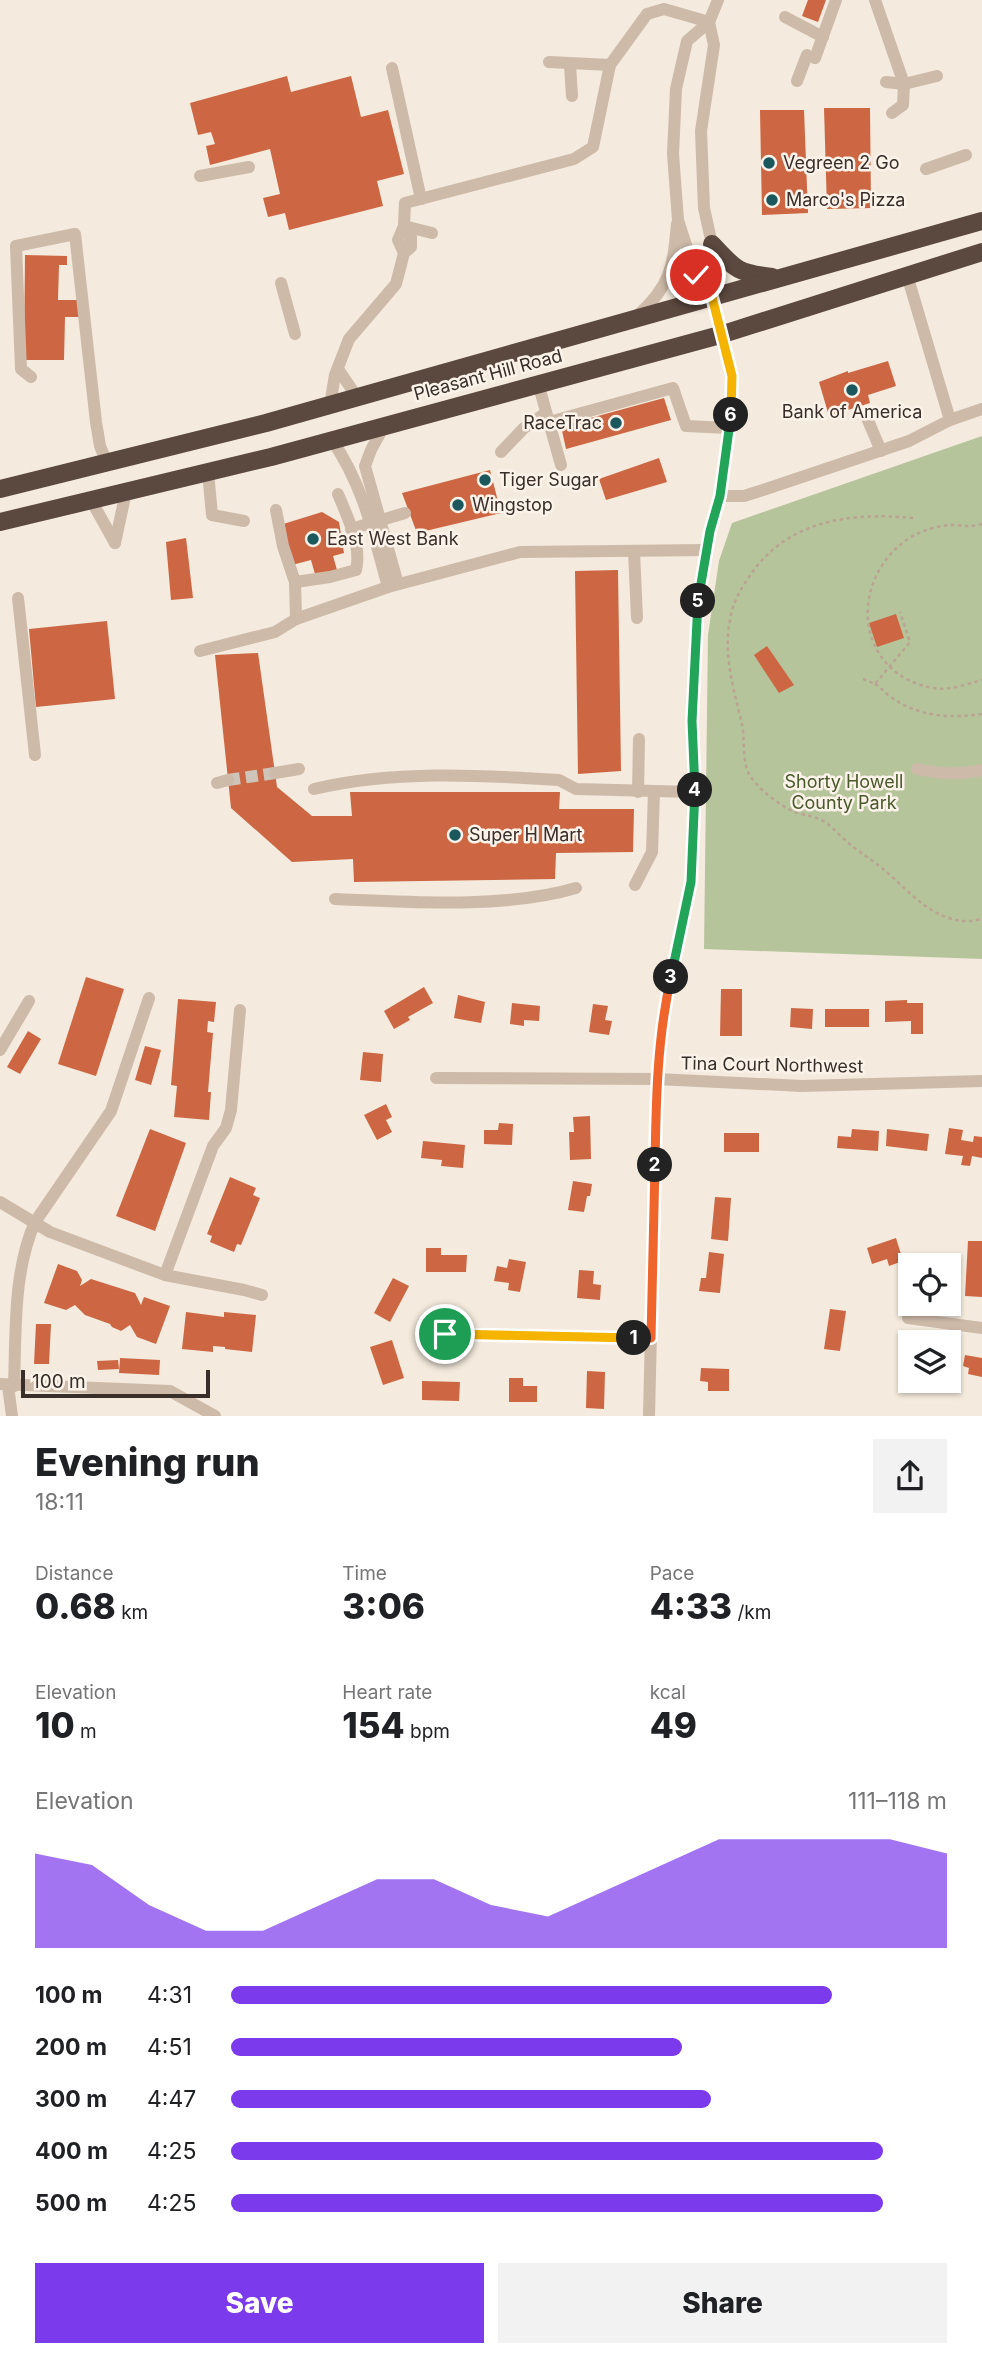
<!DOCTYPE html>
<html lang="en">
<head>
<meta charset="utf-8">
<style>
	body { margin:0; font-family:Inter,sans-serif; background:#f2f2f2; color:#202124; height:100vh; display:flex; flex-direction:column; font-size:26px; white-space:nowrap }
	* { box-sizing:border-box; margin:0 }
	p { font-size:23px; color:#757577 }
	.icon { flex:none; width:38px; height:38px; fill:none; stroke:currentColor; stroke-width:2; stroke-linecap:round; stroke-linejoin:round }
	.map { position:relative; height:1416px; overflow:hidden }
	.side { display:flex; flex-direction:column; background:#fff; flex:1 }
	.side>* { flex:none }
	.fabs { position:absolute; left:898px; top:1253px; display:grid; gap:14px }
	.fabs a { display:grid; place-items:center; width:63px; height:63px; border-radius:0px; background:#fff; box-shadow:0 2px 5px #0004; font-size:35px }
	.scale { position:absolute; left:21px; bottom:18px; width:189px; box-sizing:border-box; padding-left:7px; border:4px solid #392e29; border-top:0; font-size:19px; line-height:24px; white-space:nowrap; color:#392e29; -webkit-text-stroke:5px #fbf3ea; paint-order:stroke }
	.pin { position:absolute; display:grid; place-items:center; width:60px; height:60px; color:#fff; margin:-30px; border:4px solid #fff; border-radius:50%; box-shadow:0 2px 7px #0007 }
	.km { position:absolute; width:35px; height:35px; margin:-18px; border-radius:50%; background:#222; color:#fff; font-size:19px; line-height:35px; text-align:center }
	.round { display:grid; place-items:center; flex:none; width:74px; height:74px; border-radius:0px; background:#f2f2f2 }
	.summary { display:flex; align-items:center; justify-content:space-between; height:119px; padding:0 35px }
	h1 { font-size:38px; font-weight:800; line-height:52px }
	.metrics { display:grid; grid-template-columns:repeat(3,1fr); gap:10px; height:119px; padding:7px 35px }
	.metrics div { display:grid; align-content:center }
	.metrics b { font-size:35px; font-weight:800 }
	.metrics small { font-size:19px; font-weight:400 }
	.metrics p { font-size:19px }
	.chart { height:196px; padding:14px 35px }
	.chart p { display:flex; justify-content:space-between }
	.chart svg { width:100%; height:126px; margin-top:7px; fill:#7c3aed; opacity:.7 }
	.cta { display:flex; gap:14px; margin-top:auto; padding:14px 35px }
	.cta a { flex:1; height:80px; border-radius:0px; background:#7c3aed; color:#fff; font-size:28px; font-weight:800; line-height:80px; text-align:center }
	.cta a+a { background:#f2f2f2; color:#202124 }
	ul { padding:0 35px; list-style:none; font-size:23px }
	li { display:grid; grid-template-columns:112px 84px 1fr; align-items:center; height:52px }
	li i { height:18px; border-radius:9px; background:#7c3aed }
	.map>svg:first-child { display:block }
	.green { fill:#b6c49c }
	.building { fill:#cd6642 }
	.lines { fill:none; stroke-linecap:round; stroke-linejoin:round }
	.minor-tunnel { stroke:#cfc4b9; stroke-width:12; stroke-dasharray:12 6; stroke-linecap:butt }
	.path { stroke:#b9a392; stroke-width:2.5; stroke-dasharray:3.5 3.5; stroke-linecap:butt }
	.minor { stroke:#cdbaa8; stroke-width:12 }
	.highway { stroke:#5b483f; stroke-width:18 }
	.split-1-casing { stroke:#fff; stroke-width:14 }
	.split-2-casing { stroke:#fff; stroke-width:14 }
	.split-3-casing { stroke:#fff; stroke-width:14 }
	.split-4-casing { stroke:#fff; stroke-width:14 }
	.split-5-casing { stroke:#fff; stroke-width:14 }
	.split-6-casing { stroke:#fff; stroke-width:14 }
	.split-7-casing { stroke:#fff; stroke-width:14 }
	.split-1 { stroke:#f5b400; stroke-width:9 }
	.split-2 { stroke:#f0652b; stroke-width:9 }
	.split-3 { stroke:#f0652b; stroke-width:9 }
	.split-4 { stroke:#22a559; stroke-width:9 }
	.split-5 { stroke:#22a559; stroke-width:9 }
	.split-6 { stroke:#22a559; stroke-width:9 }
	.split-7 { stroke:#f5b400; stroke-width:9 }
	.poi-dot { fill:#1b585e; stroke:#fbf3ea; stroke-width:2.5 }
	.labels { text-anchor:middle; stroke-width:5; stroke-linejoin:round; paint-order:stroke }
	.poi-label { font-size:18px; fill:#392e29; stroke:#fbf3ea; text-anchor:start }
	.street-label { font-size:18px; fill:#392e29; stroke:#fbf3ea }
	.park-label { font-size:18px; fill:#48592b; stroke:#fbf3ea }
</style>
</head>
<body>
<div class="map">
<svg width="982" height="1416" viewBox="0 0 982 1416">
	<rect width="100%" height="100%" fill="#f4eadd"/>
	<path class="green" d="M982,436v523l-278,-10 4,-314 11,-74 13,-38z"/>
	<g class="building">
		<path d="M808,0h18l-8,22 -16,-6z"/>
		<path d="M287,76l4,16 60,-16 10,41 27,-7 16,64 -27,7 6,25 -94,24 -4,-17 -17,4 -5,-19 17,-4 -10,-45 -60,16 -4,-19 9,-2 -4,-12 -13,3 -8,-32z"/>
		<path d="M824,108h46l1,100 -44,1z"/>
		<path d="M760,110h44l4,103 -46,2z"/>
		<path d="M25,255l42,1v9h-8l-1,35h22v17h-15l-1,43h-40z"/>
		<path d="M888,361l8,25 -28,9 2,8 -41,13 -10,-34 29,-11v2z"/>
		<path d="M664,398l7,22 -105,29 -5,-23z"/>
		<path d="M659,458l8,24 -61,18 -7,-21z"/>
		<path d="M490,470l11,43 -84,20 -15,-40z"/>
		<path d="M322,512l17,10 5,31 -11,3 4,14 -22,4 -4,-14 -19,5 -12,-40z"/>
		<path d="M186,538l7,60 -22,2 -5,-58z"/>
		<path d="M618,570l3,201 -43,3 -3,-203z"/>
		<path d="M896,614l8,24 -27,9 -8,-24z"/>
		<path d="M107,621l8,78 -79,8 -7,-78z"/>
		<path d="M767,646l27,39 -15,8 -25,-38z"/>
		<path d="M258,653l19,134 35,29h40l-2,-24h210l-1,17h75l-1,43 -77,1 -1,26 -201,3 -1,-23 -61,3 -61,-54 -16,-153z"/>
		<path d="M86,977l38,12 -28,87 -38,-12z"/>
		<path d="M424,987l9,16 -25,14 2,3 -16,9 -10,-18z"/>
		<path d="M721,989h21v47h-22z"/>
		<path d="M458,995l27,7 -4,21 -27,-5z"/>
		<path d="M178,999l38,3 -2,20 -6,-1 -1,11 6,1 -5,59h3l-2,28 -35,-3 3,-31 -6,-1z"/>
		<path d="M907,1000v3h16v31h-12v-13l-26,1v-21z"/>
		<path d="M512,1003l28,3 -1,15 -15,-1v6l-14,-2z"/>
		<path d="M593,1004l15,2 -3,14 7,1 -3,14 -20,-3z"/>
		<path d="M791,1008l22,1 -1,20 -22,-2z"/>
		<rect x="825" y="1009" width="44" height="18"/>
		<path d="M28,1031l13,8 -21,35 -13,-7z"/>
		<path d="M145,1046l16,4 -10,35 -16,-5z"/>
		<path d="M363,1052l20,2 -2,28 -21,-2z"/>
		<path d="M386,1104l6,13 -6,3 6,12 -15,8 -13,-25z"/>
		<path d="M590,1116l1,43 -21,1 -1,-28h5l-1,-15z"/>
		<path d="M499,1123l14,1 -1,21 -28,-1v-14h14z"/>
		<path d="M949,1128l14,2 -2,10 12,2 1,-6 8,1v21l-10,-2 -2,10 -9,-1 2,-9 -18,-2z"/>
		<path d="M150,1129l36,14 -31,88 -39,-15z"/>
		<path d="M852,1129l27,2 -1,20 -41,-3 1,-12 13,1z"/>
		<path d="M887,1129l42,5 -2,17 -41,-5z"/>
		<rect x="724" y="1133" width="35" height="19"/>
		<path d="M423,1141l42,4 -2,23 -22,-2 1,-6 -21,-2z"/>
		<path d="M230,1177l26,11 -3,7 7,3 -19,47 -4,-1 -3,8 -24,-10 2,-6 -5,-2z"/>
		<path d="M573,1181l19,3 -2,12h-3l-3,16 -16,-2z"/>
		<path d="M715,1197l16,1 -3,43 -17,-2z"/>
		<path d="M896,1238l7,23 -14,5 -2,-7 -15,5 -5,-16z"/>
		<path d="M968,1241h14v56l-17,-1z"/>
		<path d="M426,1248h15v7h26l-1,17h-40z"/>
		<path d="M709,1252l15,2 -4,39 -21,-2 2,-13h5z"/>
		<path d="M509,1259l17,3 -6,30 -12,-2 1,-7 -15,-2 3,-15 10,2z"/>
		<path d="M58,1264l19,7 5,9 -2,6 11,-7 44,14 6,12 3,-8 26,9 -14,38 -19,-7 -7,-12 -9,6 -9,-4 -2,-3 -25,-9 -10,-10 -9,5 -22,-7z"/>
		<path d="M579,1270l15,1 -1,13 8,1 -1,15 -23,-2z"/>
		<path d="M393,1278l16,8 -19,36 -16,-9z"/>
		<path d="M830,1309l16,2 -6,40 -16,-2z"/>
		<path d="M186,1312l38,5v-5l32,3 -4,37 -27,-3v-2l-12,-1v6l-31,-3z"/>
		<path d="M36,1324h15l-2,40h-15z"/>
		<path d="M392,1340l12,38 -21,7 -13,-38z"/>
		<path d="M965,1355l17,3v19l-14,-3 1,-6 -6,-2z"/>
		<path d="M120,1358l40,2 -1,15 -40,-2z"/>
		<path d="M118,1360l1,9 -21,1 -1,-9z"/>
		<path d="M701,1368l28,1v22h-21v-9l-8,-1z"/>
		<path d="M587,1371l18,1 -1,37 -18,-1z"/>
		<path d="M509,1378h14v8h14v16h-28z"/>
		<path d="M422,1381l38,1 -1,19 -37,-1z"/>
	</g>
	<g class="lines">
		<path class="minor-tunnel" d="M228,780l47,-7"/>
		<g class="path">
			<path d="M913,518c-62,-6 -127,2 -164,59 -9,13 -17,27 -19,43 -7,36 4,70 12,104 3,15 0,34 6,48 6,14 33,35 47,40 9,3 18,4 26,8 10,5 16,13 24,20 12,11 26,19 38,29 20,16 38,39 63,48 12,5 23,5 36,2"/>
			<path d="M982,524c-9,3 -17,2 -27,1 -18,0 -36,6 -50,16 -59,44 -47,135 29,147 16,3 33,-4 48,-8"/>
			<path d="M863,679l12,5 35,-42 -10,-30"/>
			<path d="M875,684c5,3 8,7 13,11 28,21 59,24 94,19"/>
		</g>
		<g class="minor">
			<path d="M875,0l29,84 -1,21 -11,8"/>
			<path d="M785,17l38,20"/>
			<path d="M709,22l5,23 -13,86 3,77 13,59 -5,30"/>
			<path d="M815,58l21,-58"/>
			<path d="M549,62l61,3"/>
			<path d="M570,65l2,31"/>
			<path d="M392,68l29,131"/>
			<path d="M797,81l10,-26"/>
			<path d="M886,82l18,2 33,-8"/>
			<path d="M926,169l40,-14"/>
			<path d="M200,176l49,-9"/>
			<path d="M404,226l28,7"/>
			<path d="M404,253l-6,-13 6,-14 1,-23 169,-44 19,-12 17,-82 37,-51 17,-5 45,13"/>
			<path d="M907,275l43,145"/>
			<path d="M281,283l14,51"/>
			<path d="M637,316c34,-30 36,-49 40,-92"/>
			<path d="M338,369l19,28"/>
			<path d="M31,377l-10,-8 -5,-123 59,-12 21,188 4,24 7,17"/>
			<path d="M538,383l23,82"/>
			<path d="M330,405l5,-30 14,-36 47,-55 8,-31 7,-6v-11l-7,-10"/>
			<path d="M867,418l14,33"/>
			<path d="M549,422l124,-34 13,38 43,2"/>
			<path d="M384,426l-13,24 -6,16 33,118"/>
			<path d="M332,440c32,47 41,93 56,147"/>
			<path d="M501,452l23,-24 22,-15"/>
			<path d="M208,472l4,43 32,6"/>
			<path d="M720,496h24l19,-6 146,-49 41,-21 32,-11"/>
			<path d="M91,500l24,43"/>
			<path d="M276,510l7,36 12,36 1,37"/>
			<path d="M351,529l54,-16"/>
			<path d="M115,543l11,-51"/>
			<path d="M634,551l3,67"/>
			<path d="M295,582l35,-5 26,-7c6,-24 -9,-54 -18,-76"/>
			<path d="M18,598l17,157"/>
			<path d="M200,651l75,-19 21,-13 92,-32 132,-35 186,-2"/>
			<path d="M917,769c22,5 42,6 65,1"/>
			<path d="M275,773l24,-4"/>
			<path d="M217,783l11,-3"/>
			<path d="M314,789c80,-19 163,-14 245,-9l17,9 119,3"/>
			<path d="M638,792l1,-53"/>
			<path d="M635,885l17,-33 2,-60"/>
			<path d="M335,899c74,3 170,10 241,-11"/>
			<path d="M0,1050l29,-49"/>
			<path d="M436,1078l221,1 145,7 180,-5"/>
			<path d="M0,1202l50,30 115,43 79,15 18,5"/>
			<path d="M165,1275l48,-129 13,-18 5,-18 9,-100"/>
			<path d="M908,1318l74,10"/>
			<path d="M445,1333l206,5"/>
			<path d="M0,1384l170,7 45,25"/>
			<path d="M8,1386l4,30"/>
			<path d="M14,1386c2,-54 -1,-114 21,-164l76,-111 38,-113"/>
			<path d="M649,1416l8,-337 8,-75 26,-122 4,-90 -3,-71 6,-125 12,-65 10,-35 12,-83v-37l-20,-79 -16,-21 -18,-56 -5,-66 3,-65 11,-48 22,-19 9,-22"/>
		</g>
		<g class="highway">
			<path d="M712,244c23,25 25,29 60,33"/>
			<path d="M0,489l266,-66 716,-202"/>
			<path d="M0,522l271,-65 449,-122 262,-83"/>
		</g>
	</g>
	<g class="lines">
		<g class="split-1-casing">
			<path id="split-1" d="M445,1334l189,4"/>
		</g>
		<g class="split-2-casing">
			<path id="split-2" d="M634,1338h17l4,-173"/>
		</g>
		<g class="split-3-casing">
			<path id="split-3" d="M655,1165c1,-63 2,-126 16,-188"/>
		</g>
		<g class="split-4-casing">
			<path id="split-4" d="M671,977l20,-95 4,-92"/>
		</g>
		<g class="split-5-casing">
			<path id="split-5" d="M695,790l-3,-69 6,-120"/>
		</g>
		<g class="split-6-casing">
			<path id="split-6" d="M698,601l12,-70 10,-35 11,-81"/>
		</g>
		<g class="split-7-casing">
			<path id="split-7" d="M696,275l16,22 20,79 -1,39"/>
		</g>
		<use href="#split-1" class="split-1"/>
		<use href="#split-2" class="split-2"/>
		<use href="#split-3" class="split-3"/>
		<use href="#split-4" class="split-4"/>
		<use href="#split-5" class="split-5"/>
		<use href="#split-6" class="split-6"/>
		<use href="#split-7" class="split-7"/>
	</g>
	<g class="poi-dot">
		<circle cx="769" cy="163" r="7"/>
		<circle cx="772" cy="200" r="7"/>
		<circle cx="852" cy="390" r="7"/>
		<circle cx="616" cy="423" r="7"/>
		<circle cx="485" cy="480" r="7"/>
		<circle cx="458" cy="505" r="7"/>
		<circle cx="313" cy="539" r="7"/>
		<circle cx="455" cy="835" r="7"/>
	</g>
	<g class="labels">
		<g class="poi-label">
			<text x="783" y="169">Vegreen 2 Go</text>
			<text x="786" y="206">Marco's Pizza</text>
			<text x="852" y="418" text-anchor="middle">Bank of America</text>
			<text x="602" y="429" text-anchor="end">RaceTrac</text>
			<text x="499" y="486">Tiger Sugar</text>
			<text x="472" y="511">Wingstop</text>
			<text x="327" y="545">East West Bank</text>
			<text x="469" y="841">Super H Mart</text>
		</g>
		<g class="street-label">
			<text transform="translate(488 375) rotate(-15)" y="6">Pleasant Hill Road</text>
			<text transform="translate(772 1065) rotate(1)" y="6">Tina Court Northwest</text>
		</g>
		<g class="park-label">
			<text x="844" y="788">Shorty Howell<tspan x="844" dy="21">County Park</tspan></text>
		</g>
	</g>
</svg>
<div class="fabs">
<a><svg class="icon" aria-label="locate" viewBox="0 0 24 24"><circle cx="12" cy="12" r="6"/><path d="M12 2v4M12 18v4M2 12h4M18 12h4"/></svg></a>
<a><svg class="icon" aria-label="layers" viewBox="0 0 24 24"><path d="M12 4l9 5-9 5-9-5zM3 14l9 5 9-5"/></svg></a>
</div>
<div class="scale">100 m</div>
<div class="pin" style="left:445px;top:1334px;background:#1e9e55"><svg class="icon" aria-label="arrive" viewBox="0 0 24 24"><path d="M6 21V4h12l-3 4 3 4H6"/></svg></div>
<div class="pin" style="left:696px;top:275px;background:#d93025"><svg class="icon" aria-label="check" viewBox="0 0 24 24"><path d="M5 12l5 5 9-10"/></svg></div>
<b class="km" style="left:634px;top:1338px">1</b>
<b class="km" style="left:655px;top:1165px">2</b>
<b class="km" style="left:671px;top:977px">3</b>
<b class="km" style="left:695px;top:790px">4</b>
<b class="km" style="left:698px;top:601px">5</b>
<b class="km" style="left:731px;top:415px">6</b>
</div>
<section class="side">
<div class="summary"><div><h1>Evening run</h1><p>18:11</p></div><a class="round"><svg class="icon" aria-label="share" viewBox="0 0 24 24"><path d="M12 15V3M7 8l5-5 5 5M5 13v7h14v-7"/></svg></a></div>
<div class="metrics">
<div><p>Distance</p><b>0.68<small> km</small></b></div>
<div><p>Time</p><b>3:06</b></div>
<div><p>Pace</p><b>4:33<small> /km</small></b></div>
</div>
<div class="metrics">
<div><p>Elevation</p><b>10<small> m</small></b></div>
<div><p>Heart rate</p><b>154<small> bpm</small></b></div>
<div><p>kcal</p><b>49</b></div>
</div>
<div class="chart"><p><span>Elevation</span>111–118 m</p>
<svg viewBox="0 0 160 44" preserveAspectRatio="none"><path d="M0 44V11L10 15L20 29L30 38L40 38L50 29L60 20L70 20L80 29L90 33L100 24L110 15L120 6L130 6L140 6L150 6L160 11V44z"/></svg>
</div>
<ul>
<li><b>100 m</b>4:31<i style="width:84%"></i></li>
<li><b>200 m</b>4:51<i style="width:63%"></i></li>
<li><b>300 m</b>4:47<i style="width:67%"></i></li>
<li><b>400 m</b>4:25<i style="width:91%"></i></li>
<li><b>500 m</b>4:25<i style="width:91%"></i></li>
</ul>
<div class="cta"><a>Save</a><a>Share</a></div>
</section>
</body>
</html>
